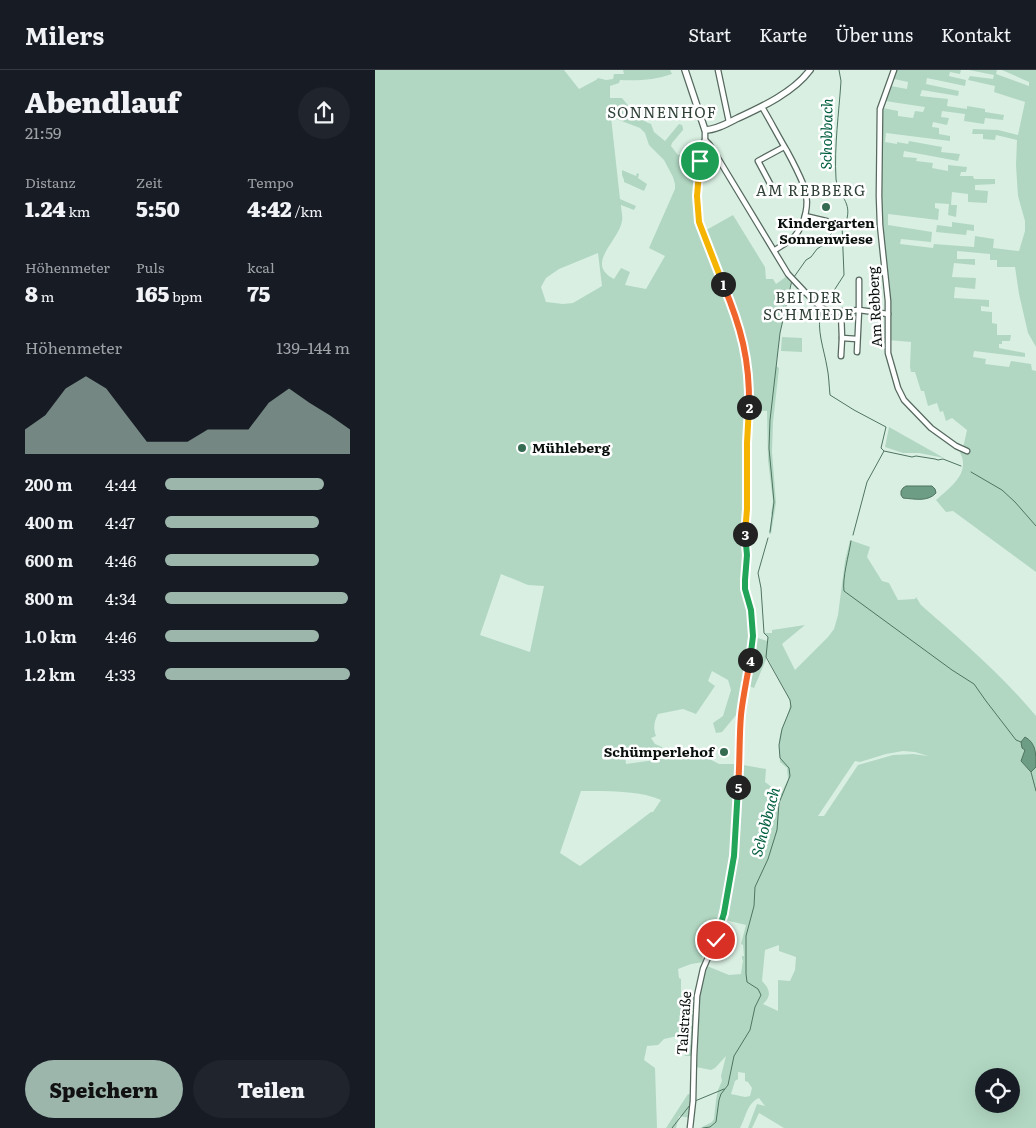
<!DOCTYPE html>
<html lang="de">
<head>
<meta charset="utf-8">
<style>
	body { margin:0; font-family:Literata,serif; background:#20242c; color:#f1f3f6; height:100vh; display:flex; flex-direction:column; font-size:19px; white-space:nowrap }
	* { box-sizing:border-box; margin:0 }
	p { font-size:16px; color:#9ea1a6 }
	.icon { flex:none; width:28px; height:28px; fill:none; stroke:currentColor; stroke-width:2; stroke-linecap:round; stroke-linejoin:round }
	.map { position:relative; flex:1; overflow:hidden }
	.side { display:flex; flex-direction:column; background:#171b24; width:375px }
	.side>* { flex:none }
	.fabs { position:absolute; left:600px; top:998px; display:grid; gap:10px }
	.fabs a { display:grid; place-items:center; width:45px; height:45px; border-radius:50%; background:#171b24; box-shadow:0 5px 20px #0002; font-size:25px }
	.pin { position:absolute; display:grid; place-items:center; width:42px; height:42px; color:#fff; margin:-21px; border:2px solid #fff; border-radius:50%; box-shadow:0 1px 5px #0007 }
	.km { position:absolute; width:25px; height:25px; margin:-12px; border-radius:50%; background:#222; color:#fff; font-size:14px; line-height:25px; text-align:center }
	.round { display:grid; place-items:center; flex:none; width:52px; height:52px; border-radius:26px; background:#20242c }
	.summary { display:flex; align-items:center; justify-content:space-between; height:85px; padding:0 25px }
	h1 { font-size:28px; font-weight:800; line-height:38px }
	.metrics { display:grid; grid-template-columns:repeat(3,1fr); gap:8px; height:85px; padding:5px 25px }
	.metrics div { display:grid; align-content:center }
	.metrics b { font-size:21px; font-weight:800 }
	.metrics small { font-size:14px; font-weight:400 }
	.metrics p { font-size:14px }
	.chart { height:140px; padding:10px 25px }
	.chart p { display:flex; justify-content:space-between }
	.chart svg { width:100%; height:90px; margin-top:5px; fill:#9cb6ac; opacity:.7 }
	.cta { display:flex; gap:10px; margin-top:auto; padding:10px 25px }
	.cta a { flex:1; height:58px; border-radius:30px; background:#9cb6ac; color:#111; font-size:20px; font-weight:800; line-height:58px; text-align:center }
	.cta a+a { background:#20242c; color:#f1f3f6 }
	ul { padding:0 25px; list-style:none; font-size:16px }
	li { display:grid; grid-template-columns:80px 60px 1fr; align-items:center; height:38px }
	li i { height:12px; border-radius:6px; background:#9cb6ac }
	header { display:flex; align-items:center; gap:30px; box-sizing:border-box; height:70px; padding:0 25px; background:#171b24; border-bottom:1px solid #363941 }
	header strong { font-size:24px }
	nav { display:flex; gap:28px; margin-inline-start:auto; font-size:18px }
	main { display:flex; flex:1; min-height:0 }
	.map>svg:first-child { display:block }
	.green { fill:#b1d7c2; fill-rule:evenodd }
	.water { fill:#6d9e85; stroke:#4f7461 }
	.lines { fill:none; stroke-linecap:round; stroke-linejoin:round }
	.stream { stroke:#4f7461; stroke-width:1 }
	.street-casing { stroke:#56695f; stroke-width:7 }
	.secondary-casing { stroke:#56695f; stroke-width:8 }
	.street { stroke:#fff; stroke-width:4.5 }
	.secondary { stroke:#fff; stroke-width:5.5 }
	.split-1-casing { stroke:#fff; stroke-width:10 }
	.split-2-casing { stroke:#fff; stroke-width:10 }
	.split-3-casing { stroke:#fff; stroke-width:10 }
	.split-4-casing { stroke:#fff; stroke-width:10 }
	.split-5-casing { stroke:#fff; stroke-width:10 }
	.split-6-casing { stroke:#fff; stroke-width:10 }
	.split-7-casing { stroke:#fff; stroke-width:10 }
	.split-1 { stroke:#f5b400; stroke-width:6 }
	.split-2 { stroke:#f0652b; stroke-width:6 }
	.split-3 { stroke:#f5b400; stroke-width:6 }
	.split-4 { stroke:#22a559; stroke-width:6 }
	.split-5 { stroke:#f0652b; stroke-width:6 }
	.split-6 { stroke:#22a559; stroke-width:6 }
	.split-7 { stroke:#22a559; stroke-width:6 }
	.poi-dot { fill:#346b51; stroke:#fff; stroke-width:2 }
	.labels { text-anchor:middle; stroke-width:5; stroke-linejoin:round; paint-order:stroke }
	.poi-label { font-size:14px; font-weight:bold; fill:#0a110d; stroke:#fff }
	.street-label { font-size:14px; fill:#0a110d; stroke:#fff }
	.neighbourhood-label { font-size:15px; letter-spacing:1px; fill:#304238; stroke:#fff }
	.water-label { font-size:15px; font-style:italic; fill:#005e3d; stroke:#fff }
</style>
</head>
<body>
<header>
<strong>Milers</strong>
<nav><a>Start</a><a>Karte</a><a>Über uns</a><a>Kontakt</a></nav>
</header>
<main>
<section class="side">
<div class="summary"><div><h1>Abendlauf</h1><p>21:59</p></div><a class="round"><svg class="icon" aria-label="share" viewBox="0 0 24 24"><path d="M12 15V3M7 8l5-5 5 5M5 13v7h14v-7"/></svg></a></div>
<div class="metrics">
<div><p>Distanz</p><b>1.24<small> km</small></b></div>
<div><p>Zeit</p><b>5:50</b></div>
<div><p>Tempo</p><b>4:42<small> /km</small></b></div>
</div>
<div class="metrics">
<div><p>Höhenmeter</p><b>8<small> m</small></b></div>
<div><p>Puls</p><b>165<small> bpm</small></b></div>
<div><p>kcal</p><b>75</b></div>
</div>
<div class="chart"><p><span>Höhenmeter</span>139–144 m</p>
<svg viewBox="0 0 160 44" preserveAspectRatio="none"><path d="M0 44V32L10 25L20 12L30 6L40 12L50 25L60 38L70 38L80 38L90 32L100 32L110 32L120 19L130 12L140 19L150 25L160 32V44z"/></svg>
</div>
<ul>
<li><b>200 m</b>4:44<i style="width:86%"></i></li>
<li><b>400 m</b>4:47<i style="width:83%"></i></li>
<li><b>600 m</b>4:46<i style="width:83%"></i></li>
<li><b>800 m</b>4:34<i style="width:99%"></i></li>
<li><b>1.0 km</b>4:46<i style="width:83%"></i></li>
<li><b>1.2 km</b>4:33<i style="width:100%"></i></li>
</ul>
<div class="cta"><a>Speichern</a><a>Teilen</a></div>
</section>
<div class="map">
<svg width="661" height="1058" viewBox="0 0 661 1058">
	<rect width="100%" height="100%" fill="#d9efe2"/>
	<g class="green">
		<path d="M0,0h189l15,19 17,-9 2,-2 8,2 7,-1 1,-5h10l-1,-4h47l2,4c-17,6 -34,7 -52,6l-1,3 -9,3v12h12l9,11 2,-1 13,14 5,2 3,8 11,9 14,-17 3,1 1,3v2l-11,13 -1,3 7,9h3l4,-4 12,12 -3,42 1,10 6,18 32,-18 32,52 1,12h7l3,5 11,-8 4,6 -11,51 -4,33 3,2 -6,54 -1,30 4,51 -5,31h-2l3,-19 -1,-1 2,-13 -5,-41 -1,-49 -16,-1 -3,49 1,50h-3l-1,46 -2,25 12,57 12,4 1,-4 -4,-4h8v-3l33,-5 -23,19 13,26 33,-33 6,-8 4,-14 7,-54 5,-21 20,7 -3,10 15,24 7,2 9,17 17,-1 1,-2 5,8c40,35 81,70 115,111v412h-252l-25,-15 -7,15h-4l9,-24 8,2 -6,-8c-12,5 -13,19 -19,30h-40l12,-6 2,-3 2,-19 2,-10 4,-9 -1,-5 5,-20 -11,12 -4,2 -15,-3c1,-33 -2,-70 11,-101l22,9 12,-1 2,-14 -1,-1v-3h2l-1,-11 -2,-1 5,-19 -21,-5v-2l-4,-2 -4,5 -15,36 1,3 1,2 -13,2 -13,5 1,9 2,1v16l14,1 -2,60h-8l-3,-21 -18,4 -6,6 -11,1 -3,14 11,8 2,60h-282zM236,47l29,11 5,5 4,12 15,15 9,17 2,7v5l-26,59 16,8 -19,33 -21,-4 5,-13 -9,-4 -7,11c-30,-15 5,-38 8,-58 1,-5 -1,-11 -1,-16l13,5 2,-4 -16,-7zM223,183l4,33 -29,17 -10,1 -17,-2 -5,-15 5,-9 13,-9zM126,504l27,11 16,1 -14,66 -50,-17zM392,587l23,43c1,12 -7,23 -10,35 -2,9 0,18 0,27l7,6 1,11 -7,15 -16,-12 1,-13 -28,-5h-19l-21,-11 -7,-1 -22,6 -43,6 -1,-10 9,-1 3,4 23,-2 2,-8 -7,-3 -4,-6 5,-2c-3,-8 -2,-14 2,-22l25,-5 13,5 19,-28 -7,-5 4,-10 16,9 3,10 -8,26 -10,7 3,10 6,-1 15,-18 3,-10h5l4,-18 5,2zM528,681l12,1 13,4 -15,-2 -20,1 -35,10 -34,51h-6l37,-55 5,1 26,-8zM206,721c23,0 58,-1 80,9l-8,12h-2l-71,54 -20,-13zM404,875v6l17,6 -1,13 -5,11 -12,-1v31l-15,-7c9,-8 7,-15 -1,-23l3,-31zM363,1002l7,1v8l3,1 4,6 -2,8 -5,1 -14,-3 4,-13 3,-2zM609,1006h27v28h-27z"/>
		<path d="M522,0h64l-1,4 -10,-2 -1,4 17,4 -1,6 -38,-8 -1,6 33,7 -1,5 -36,-6 -2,6 28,3 -1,7 20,3v-3l18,3v3l19,3 -1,5 -18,-2 -1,6 -20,-3 1,-7 -23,-3 -1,6 8,1 -2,7 -14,-3 -1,5 7,1v6l11,2v5l-64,-8 -1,9 12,2v-2l11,2 1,-3 33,6 -1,5 19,2 -2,7 -54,-10 -1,6 14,1 -1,3 17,2 -1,5 16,3v-6l19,2 -1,5h-5l-1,4h13l1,3h21v5l-20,1v5l13,1 -1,12 -19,-1v-8l-16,-2 -1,13h6l-1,12 -8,-2 1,-11 -14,-1v5l4,1 -1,11 -50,-6v11l44,7 -1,10 -30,-3 -1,5 33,4 1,-4 40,3 1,-11 19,3 -1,9 26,3 6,-20v-10l-7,-25 -2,-31 1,-25 -21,-5 -1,5 -12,-1v-5h-11l1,-5 25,1 20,5 7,-33 -31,-10 1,-6 -27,-6 2,-4 23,3 1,-4 -25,-5h28l-1,4 33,12v-4l-27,-12h34v277l-8,-14 -9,-39 -4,-27h-18v-7h-7v-6l-33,-3v8h18v6l-21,-2 -2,14 24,1 -1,11 -20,-2 -1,11 35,2v7l-8,-1v5l11,1v11l5,1v11h14l-1,6h-8v3h-3v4l26,5v4l-51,-6 -1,6 13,2 -1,5 24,3 2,-6 20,3 1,6 4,1v201l-83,-61 -7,1 -10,-12c18,-16 38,-30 20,-54l7,2 4,-18 -15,-12 -6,3 -3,-10 -3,1 -3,-9 -9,3 -4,-15h-3l-6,-19h-4l-1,-5 1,-25 -23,-2v-39l-5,-47 -2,-58 2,-88 15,3v5l15,2 2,-7 8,1 2,-5 -40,-6 6,-15 16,3 1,-7 -14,-3z"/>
		<path d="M247,100l14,6 1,-3 2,1 -1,4 9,6 -3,7 -20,-9v-2l-2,-5z"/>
		<path d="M577,152l22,3v6l-7,-1 -1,5 -30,-3 1,-7 15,2z"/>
		<path d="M407,267l20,1v14l-21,-1z"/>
		<path d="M514,357l55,31 -25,-5h-16l-18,-6z"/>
		<path d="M313,1024l4,1 -1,23 -12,-2 -3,12h-10z"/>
	</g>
	<g class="water">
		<path d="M531,416h26l3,3 1,4c-8,9 -21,6 -33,5l-2,-3v-4l2,-3z"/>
		<path d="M650,667c11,6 11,16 11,30l-5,5 -10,-11 4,-11 -3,-2 -1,-6z"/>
	</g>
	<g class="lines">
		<g class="stream">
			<path d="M419,207l12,-17 5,-3 6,-8 6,-4 4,-7 11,-11 8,-5c7,-21 -8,-25 -10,-43 -2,-33 3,-66 5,-98l-2,-11"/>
			<path d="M449,236l20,-31 -2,-50"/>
			<path d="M446,241c-5,18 3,38 6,56 2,9 2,19 3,28l24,15 32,17 -5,21 3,3 -17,31 -14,53"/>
			<path d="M509,381l28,6 4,-1 19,3 3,1 5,-1 18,7"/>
			<path d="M596,402l31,18 13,12 21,24"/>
			<path d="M395,462l4,-30 -5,-54 1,-28 10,-87 12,-53"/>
			<path d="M476,471c-2,13 -9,38 -7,50l108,79 22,14 12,17 30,39 5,2"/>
			<path d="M656,702l5,19"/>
			<path d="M320,1031l29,-12"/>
			<path d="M297,1058l18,-23"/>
			<path d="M328,1058l7,-1 6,-5 3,-22 2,-6 7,-9 6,-29 16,-26 5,-23 6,-12 -3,-6 -11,-7 -1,-8v-38l8,-30 1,-19 13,-28 9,-29 2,-27 11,-27 -1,-8 -9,-10 -1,-13 3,-16 9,-22 -1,-7 -24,-43 2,-20 -4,-4 -3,-45 -3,-15 10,-35"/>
		</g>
		<g class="street-casing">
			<g id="street">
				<path d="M343,0l11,52"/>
				<path d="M519,0l-14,39 -1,87 1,29 8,76v52l10,35 6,12 27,28 25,18 11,5"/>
				<path d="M387,37c9,15 16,29 25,44 6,11 12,23 17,35 6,16 2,37 -10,51 -6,5 -13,9 -19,13"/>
				<path d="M330,70l4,4 7,11 72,119 16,17 13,13 7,5 8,3 27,-2 29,4"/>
				<path d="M400,123l-17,-32 26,-14"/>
				<path d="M430,146l21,5"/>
				<path d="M467,268l15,1"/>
				<path d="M482,282l2,-42v-30"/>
				<path d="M466,286l1,-18 -1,-26"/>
				<path d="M315,1058l3,-27 1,-45 3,-60 6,-27 13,-30 7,-23 11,-59 2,-47 4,-50 1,-44 4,-35 5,-19 3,-25 -2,-27 -6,-21v-9l2,-25 -3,-20 3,-26 -1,-50 3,-50 -1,-37 -7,-40 -7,-21 -35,-89 -2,-26 3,-35 5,-21v-10"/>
			</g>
		</g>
		<g class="secondary-casing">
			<path id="secondary" d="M310,0l20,60c11,0 23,-7 33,-12 24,-11 56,-26 72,-48"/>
		</g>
		<use href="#street" class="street"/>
		<use href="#secondary" class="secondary"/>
	</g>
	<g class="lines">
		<g class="split-1-casing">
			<path id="split-1" d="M325,91l-3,35 2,26 24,62"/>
		</g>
		<g class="split-2-casing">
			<path id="split-2" d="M348,214c18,43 27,76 26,123"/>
		</g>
		<g class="split-3-casing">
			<path id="split-3" d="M370,464l2,-25v-66l2,-36"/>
		</g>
		<g class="split-4-casing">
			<path id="split-4" d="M370,464l2,21 -2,25v9l6,21 2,26 -3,24"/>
		</g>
		<g class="split-5-casing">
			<path id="split-5" d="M363,717c2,-24 1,-48 3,-72 2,-19 6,-36 9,-55"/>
		</g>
		<g class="split-6-casing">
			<path id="split-6" d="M349,843l10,-57 4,-69"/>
		</g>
		<g class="split-7-casing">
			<path id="split-7" d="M341,870l8,-27"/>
		</g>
		<use href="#split-1" class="split-1"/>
		<use href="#split-2" class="split-2"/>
		<use href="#split-3" class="split-3"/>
		<use href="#split-4" class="split-4"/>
		<use href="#split-5" class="split-5"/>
		<use href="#split-6" class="split-6"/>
		<use href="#split-7" class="split-7"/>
	</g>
	<g class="poi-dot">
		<circle cx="451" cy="137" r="5"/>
		<circle cx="147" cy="378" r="5"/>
		<circle cx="349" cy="682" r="5"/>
	</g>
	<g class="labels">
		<g class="poi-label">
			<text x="451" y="158">Kindergarten<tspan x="451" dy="16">Sonnenwiese</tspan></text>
			<text x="157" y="383" text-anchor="start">Mühleberg</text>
			<text x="339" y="687" text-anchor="end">Schümperlehof</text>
		</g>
		<g class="street-label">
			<text transform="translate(500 237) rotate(-93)" y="5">Am Rebberg</text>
			<text transform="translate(309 953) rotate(-86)" y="5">Talstraße</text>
		</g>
		<g class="neighbourhood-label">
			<text x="287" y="48">SONNENHOF</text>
			<text x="436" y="126">AM REBBERG</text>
			<text x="434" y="233">BEI DER<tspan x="434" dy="17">SCHMIEDE</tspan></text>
		</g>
		<g class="water-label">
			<text transform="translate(452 64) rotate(-89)" y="5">Schobbach</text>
			<text transform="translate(391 752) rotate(-75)" y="5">Schobbach</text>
		</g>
	</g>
</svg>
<div class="fabs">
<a><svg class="icon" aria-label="locate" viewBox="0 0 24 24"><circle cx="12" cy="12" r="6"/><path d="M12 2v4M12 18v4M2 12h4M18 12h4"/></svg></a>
</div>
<div class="pin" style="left:325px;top:91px;background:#1e9e55"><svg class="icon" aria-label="arrive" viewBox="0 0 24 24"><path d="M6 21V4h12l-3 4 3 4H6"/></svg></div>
<div class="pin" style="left:341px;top:870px;background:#d93025"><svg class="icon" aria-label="check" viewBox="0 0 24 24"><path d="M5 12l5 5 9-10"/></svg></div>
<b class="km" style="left:348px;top:214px">1</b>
<b class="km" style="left:374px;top:337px">2</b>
<b class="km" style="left:370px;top:464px">3</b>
<b class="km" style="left:375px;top:590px">4</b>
<b class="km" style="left:363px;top:717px">5</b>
</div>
</main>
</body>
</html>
